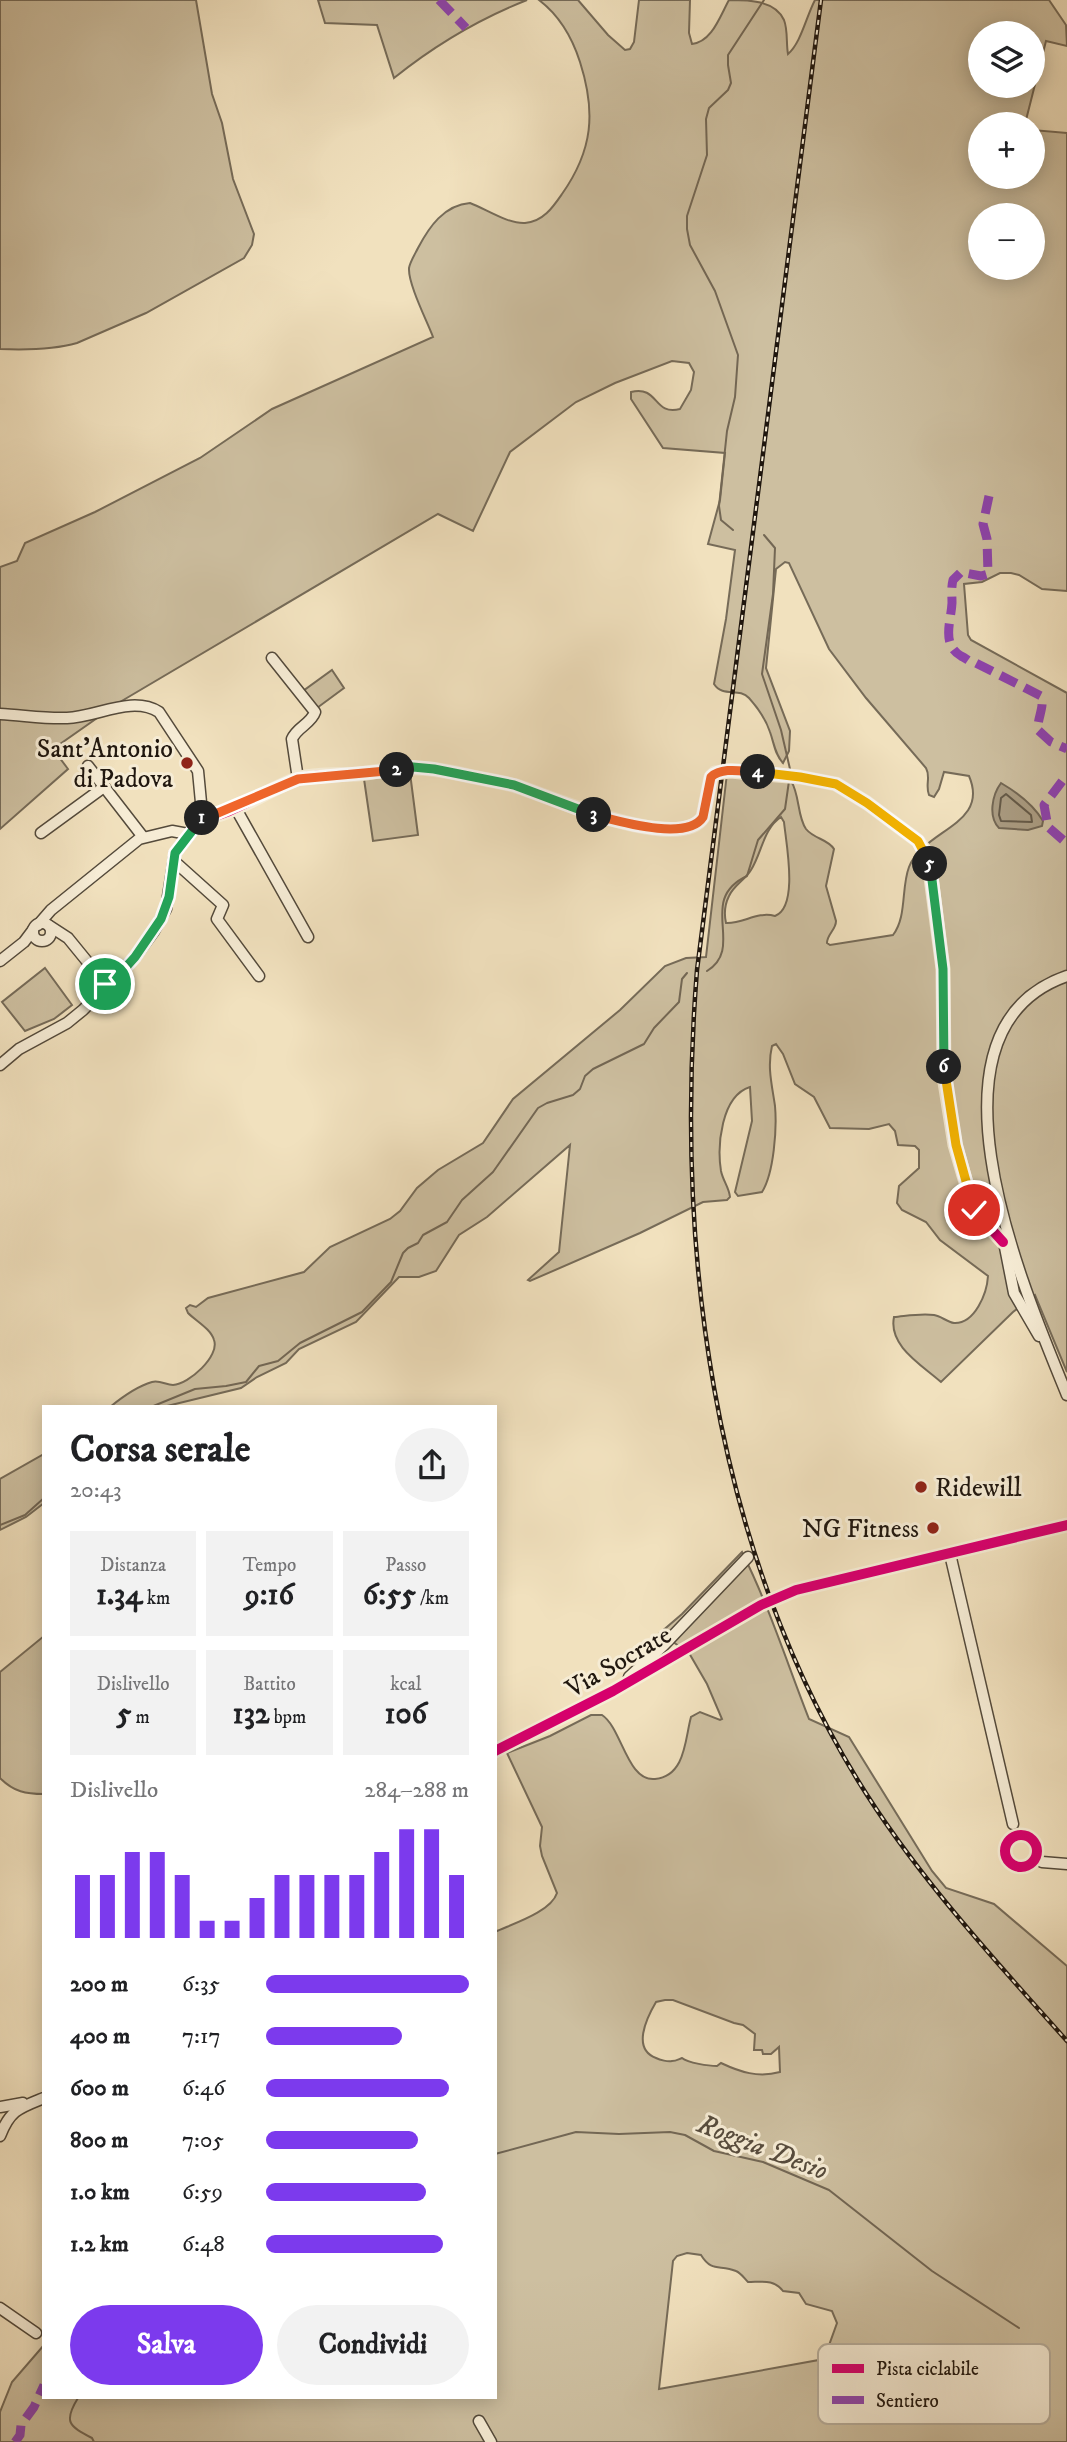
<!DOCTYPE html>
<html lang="it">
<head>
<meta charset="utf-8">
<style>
	body { margin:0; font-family:"IM FELL DW Pica",serif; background:#f2f2f2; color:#202124; height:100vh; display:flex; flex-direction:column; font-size:26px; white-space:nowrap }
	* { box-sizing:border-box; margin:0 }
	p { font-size:23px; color:#757577 }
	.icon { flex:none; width:38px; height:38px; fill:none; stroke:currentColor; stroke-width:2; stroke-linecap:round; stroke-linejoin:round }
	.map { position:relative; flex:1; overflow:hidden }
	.details { position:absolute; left:42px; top:1405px; width:455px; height:994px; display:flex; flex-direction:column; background:#fff; border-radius:0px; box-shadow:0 4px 18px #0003 }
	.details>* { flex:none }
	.controls { position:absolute; left:968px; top:21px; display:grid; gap:14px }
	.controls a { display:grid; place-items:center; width:77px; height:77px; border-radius:50%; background:#fff; box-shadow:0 4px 18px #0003; font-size:35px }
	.pin { position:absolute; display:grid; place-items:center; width:60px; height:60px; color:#fff; margin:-30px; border:4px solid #fff; border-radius:50%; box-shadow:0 2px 7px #0007 }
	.km { position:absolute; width:35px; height:35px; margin:-18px; border-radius:50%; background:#222; color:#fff; font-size:19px; line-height:35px; text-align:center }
	.round { display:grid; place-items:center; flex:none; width:74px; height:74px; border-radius:37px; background:#f2f2f2 }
	.summary { display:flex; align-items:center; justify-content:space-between; height:119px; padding:0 28px }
	h1 { font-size:38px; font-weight:700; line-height:52px }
	.figures { display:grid; grid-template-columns:repeat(3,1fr); gap:10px; height:119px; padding:7px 28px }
	.figures div { display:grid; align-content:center; border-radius:0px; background:#f2f2f2; text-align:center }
	.figures b { font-size:30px; font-weight:700 }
	.figures small { font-size:19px; font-weight:400 }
	.figures p { font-size:19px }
	.chart { height:196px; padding:14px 28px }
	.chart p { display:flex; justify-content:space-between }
	.chart svg { width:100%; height:126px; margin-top:7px; stroke:#7c3aed; stroke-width:6 }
	.cta { display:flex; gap:14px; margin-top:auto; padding:14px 28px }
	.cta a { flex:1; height:80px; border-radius:42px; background:#7c3aed; color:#fff; font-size:28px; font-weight:700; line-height:80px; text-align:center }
	.cta a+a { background:#f2f2f2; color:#202124 }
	ul { padding:0 28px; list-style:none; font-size:23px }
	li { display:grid; grid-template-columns:112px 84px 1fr; align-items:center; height:52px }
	li i { height:18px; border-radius:9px; background:#7c3aed }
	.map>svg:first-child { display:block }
	.green { fill:#cdbfa0; stroke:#766b58; stroke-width:2; fill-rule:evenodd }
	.water { fill:#aa9c82; stroke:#736754; stroke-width:2 }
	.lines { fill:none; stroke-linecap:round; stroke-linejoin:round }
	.shore { stroke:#655a48; stroke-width:2 }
	.stream { stroke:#736754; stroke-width:2 }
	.minor-casing { stroke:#544a3b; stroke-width:13 }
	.minor { stroke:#f6ecd5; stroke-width:10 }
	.rail-casing { stroke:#20170f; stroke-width:4.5 }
	.rail { stroke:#f6ecd5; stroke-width:2; stroke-dasharray:5; stroke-linecap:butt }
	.minor-bridge-casing { stroke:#544a3b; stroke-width:13; stroke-linecap:butt }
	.minor-bridge { stroke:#f6ecd5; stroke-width:10 }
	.quiet { stroke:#8e44ad; stroke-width:9; stroke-dasharray:18 9; stroke-linecap:butt }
	.cycleway-casing { stroke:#f6ecd5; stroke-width:15 }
	.cycleway { stroke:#d6006c; stroke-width:10 }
	.split-1-casing { stroke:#fff; stroke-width:14 }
	.split-2-casing { stroke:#fff; stroke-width:14 }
	.split-3-casing { stroke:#fff; stroke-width:14 }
	.split-4-casing { stroke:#fff; stroke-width:14 }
	.split-5-casing { stroke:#fff; stroke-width:14 }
	.split-6-casing { stroke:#fff; stroke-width:14 }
	.split-7-casing { stroke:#fff; stroke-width:14 }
	.split-1 { stroke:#22a559; stroke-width:9 }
	.split-2 { stroke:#f0652b; stroke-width:9 }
	.split-3 { stroke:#22a559; stroke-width:9 }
	.split-4 { stroke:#f0652b; stroke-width:9 }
	.split-5 { stroke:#f5b400; stroke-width:9 }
	.split-6 { stroke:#22a559; stroke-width:9 }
	.split-7 { stroke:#f5b400; stroke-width:9 }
	.poi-dot { fill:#8f2418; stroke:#f6ecd5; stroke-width:2.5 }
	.labels { text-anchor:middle; stroke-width:6; stroke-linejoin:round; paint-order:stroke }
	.poi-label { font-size:26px; fill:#20170f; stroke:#f6ecd5; text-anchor:end }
	.street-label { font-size:26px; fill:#20170f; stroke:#f6ecd5 }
	.water-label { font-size:28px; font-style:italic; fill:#574c3d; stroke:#f6ecd5 }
	.key { fill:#f6ecd5; stroke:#b6ac9a; stroke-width:2 }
	.key-label { font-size:19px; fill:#20170f }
</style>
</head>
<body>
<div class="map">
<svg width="1067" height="2442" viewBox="0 0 1067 2442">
	<rect width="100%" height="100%" fill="#f1e1be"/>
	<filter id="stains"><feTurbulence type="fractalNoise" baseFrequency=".00286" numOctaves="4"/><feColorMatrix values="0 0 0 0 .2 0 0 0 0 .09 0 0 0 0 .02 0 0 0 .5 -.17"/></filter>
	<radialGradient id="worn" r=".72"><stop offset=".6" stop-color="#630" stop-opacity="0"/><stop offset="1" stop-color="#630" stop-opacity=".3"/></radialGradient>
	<g class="green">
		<path d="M0,0h196l16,94 10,29 11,56 21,55 -2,11 -8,13 -98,55 -69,30c-24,7 -52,7 -77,6z"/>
		<path d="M318,0h209c-48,19 -92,45 -133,78l-17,-53 -52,-2z"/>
		<path d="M539,0h39l30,35 17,15 5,-1 4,-7 5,-42h51l-1,33 3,11c20,-2 28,-28 37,-44 19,0 46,0 55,20 4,10 2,23 4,34 13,-11 18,-37 27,-54h234l17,25 1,21 -21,-5 -21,83h-45v53h52l1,-47 34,3v458l-25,-2 -23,-14 -8,-2h-11l-18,9 -18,2 4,51 3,5 96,53v679l-32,-77 -22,17 -72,70c-19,-17 -53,-36 -47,-65 12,-1 27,-4 40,-2 7,1 13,7 20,8 21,1 33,-30 34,-47l-48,-36 -14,-18 -24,-12 -5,-7 2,-17 20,-18v-18l-4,-4 -17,-1 -3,-14 -6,-7 -20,5 -39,-1 -16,-31 -19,-13 -12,-30 -7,-10 -4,2c-5,21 0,39 3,60 2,22 -1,67 -13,86l-24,4 -3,-4 17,-71 -2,-34c-29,9 -33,59 -29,84 2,10 8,16 9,26l-3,3 -24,2 -63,31 -110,48 -2,-1 31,-28 11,-107 -83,72 -28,18 -23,36 -17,6h-20l-43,45 -57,27 -13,14 -29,14 -16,11 -78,19h-53c11,-9 28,-21 42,-25 8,-2 14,3 21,3 16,-1 47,-29 41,-45 -3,-11 -18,-19 -26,-27l-2,-5 4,-3 6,2 12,-9 96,-26 26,-25 60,-28 10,-8 17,-23 21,-18 45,-27 30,-44 107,-89 45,-44 21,-8 20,-1 21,-184 64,8c9,14 6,35 15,48 8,10 22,10 28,20l-8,37 10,35c0,9 -9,13 -9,22l3,2 63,-10c14,-18 8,-47 16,-68 15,-38 81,-42 60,-91l-25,-4 -5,17 -5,8 -5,-2c-4,-10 2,-18 -3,-27l-60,-70 -37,-49 -40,-86 -4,-1 -9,7 -10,99 24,63 -1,20 -6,12c-8,-8 -9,-20 -13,-31 -4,-12 -12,-24 -21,-34 -10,-11 -26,0 -35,-14l12,-65 9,-69 -27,-6 12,-44 5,-47 -62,-5 -32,-49v-7c28,-7 22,24 49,17l11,-19 3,-18 -5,-9 -17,-2 -57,22 -39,19 -66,50 -37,79 -35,-17 -318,188 -67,47 15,20 -68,60v-262l17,-6 8,-18 70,-31 105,-54 72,-49 161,-72c-6,-16 -25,-53 -24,-69 1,-6 6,-14 9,-20 11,-21 26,-43 52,-45 16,6 38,21 55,20 18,-1 28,-16 37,-29 31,-44 34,-82 18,-132 -8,-25 -20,-46 -41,-62zM980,33h52v53h-52zM980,215h52v53h-52zM781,817l3,5c2,21 15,85 -9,94 -18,-5 -32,8 -49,7 -2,-9 -1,-19 3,-27 5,-11 16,-16 22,-26 11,-17 12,-41 30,-53z"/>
		<path d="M332,670l12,18 -27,20 -14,-17z"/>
		<path d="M410,773l8,62 -45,6 -9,-62z"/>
		<path d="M45,968l27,37 -18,14 -29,12 -23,-29z"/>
		<path d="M44,1454v49l-18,14 -26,13v-51z"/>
		<path d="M742,1552c27,54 45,111 67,167l40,18 83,134 14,17 48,16 73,62v476h-1067v-30l12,-30 32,-37v53h451v-466c17,-8 56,-20 62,-39l-15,-37 -2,-10 2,-19 -35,-74 43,-17 41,-21h11c20,13 25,67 53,64 31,-3 30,-41 36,-62l9,-5 20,8 2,-1 -15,-35 -18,-31 -29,-20 22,-19zM665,2000h8l61,23 9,2 12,9 -1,16h8l1,4h8l8,-7 1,25c-22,6 -40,0 -59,-9l-4,3c-8,0 -29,-3 -35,-8 -3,1 -6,3 -10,3 -4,1 -12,-1 -16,-3 -24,-9 -10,-39 0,-56zM687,2253l14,2c11,18 19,9 35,16 5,2 8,7 12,11 14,0 26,-3 35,9l16,2 7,11 26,7 5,12 -13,36 -165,30 14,-128 4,-5z"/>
		<path d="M44,1636v158c-18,0 -30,-2 -44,-16v-106z"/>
	</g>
	<path class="water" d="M1001,783c17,10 32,21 42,38l-1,5 -14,4 -29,-2c-11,-11 -7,-33 2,-45z"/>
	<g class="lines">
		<path class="shore" d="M1006,794l25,21 1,7 -31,-1 -2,-6 2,-17z"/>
		<g class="stream">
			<path d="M733,530l-12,-10 -2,-14 8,-75 8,-34 3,-42 -23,-64 -25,-46 -3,-16v-13l20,-61 -1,-36 3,-11 19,-18 3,-7 -3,-18v-10l36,-55"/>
			<path d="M764,535l11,13 -2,46 -11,80 19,56 9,39"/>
			<path d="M707,971c39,-24 -11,-71 40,-95l11,-36 27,-31 4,-28"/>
			<path d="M151,1407l44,-18 31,-3 20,-4 13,-16 19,-5 22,-18 62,-31 29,-30 12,-29 5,-5 10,-5 5,-8 24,-13 15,-22 31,-28 45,-64 9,-5 26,-8 7,-6 5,-13 8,-7 51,-25 10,-16 25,-26 3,-23 5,-6"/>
			<path d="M0,1525l25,-10 19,-17"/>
			<path d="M495,2154l81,-22 43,2 51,-2 15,3 29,16 49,11 66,28 103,81 87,57"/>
			<path d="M78,2398c-15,24 -9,28 14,40l2,4"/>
		</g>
		<g class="minor-casing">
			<g id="minor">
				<path d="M272,658l43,54c-4,12 -18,15 -23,27l6,40"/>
				<path d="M0,714c22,1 45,5 67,4 30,-1 65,-23 92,-6l39,59 4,42 -3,9 -24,31 -9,56 -12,22 -19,26 -52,53 -16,13 -48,26 -19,16"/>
				<path d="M88,766l55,71"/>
				<path d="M235,807l73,130"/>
				<path d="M201,817c22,4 74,-32 99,-39 18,-4 39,-3 58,-4 19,-2 39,-7 58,-6 20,0 39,5 58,9 14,3 29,5 42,9 33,10 164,69 187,31l8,-40 4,-4 15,-2 70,6 36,7 31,19 51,38 7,10 4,11 14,107 1,107 11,69 19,65 29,32"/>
				<path d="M41,833l63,-46"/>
				<path d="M174,861l49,44 -6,14 42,57"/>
				<circle cx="42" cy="932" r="9"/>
				<path d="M38,925l13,-15 88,-71 33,-8 16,3"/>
				<path d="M48,925l20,13 40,49"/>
				<path d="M0,961l24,-19 9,-12"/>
				<path d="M1067,976c-157,54 -41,318 0,419"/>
				<path d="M1003,1237l11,56 25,43"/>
				<path d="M950,1554l63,270"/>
				<path d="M796,1590l271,-65"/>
				<path d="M629,1677l35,-32 84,-88"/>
				<path d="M495,1751l118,-60 148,-86"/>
				<circle cx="1021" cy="1851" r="16"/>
				<path d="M1042,1862l25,2"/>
				<path d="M0,2107l23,-4"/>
				<path d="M0,2136c10,-26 19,-28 44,-38"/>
				<path d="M0,2308l36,25"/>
				<path d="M479,2421l12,21"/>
			</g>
		</g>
		<use href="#minor" class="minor"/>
		<g class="rail-casing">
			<path id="rail" d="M821,0l-124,970c-22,274 14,570 160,809 58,95 136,179 210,262"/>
		</g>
		<use href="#rail" class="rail"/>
		<g class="minor-bridge-casing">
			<path id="minor-bridge" d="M761,1605l35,-15"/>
		</g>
		<use href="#minor-bridge" class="minor-bridge"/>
		<g class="quiet">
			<path d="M439,0l27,28"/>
			<path d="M989,496l-6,28 4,15 1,35 -7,2 -20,-4 -8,8c-2,8 -1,15 -1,23 -1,19 -11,41 9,53 7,3 8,7 15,7l65,33c4,11 -4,22 -3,34l13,12 16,7"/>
			<path d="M1063,840l-15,-13 -4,-22 23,-30"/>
			<path d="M15,2442l5,-7 1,-10 13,-18 10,-22"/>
		</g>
		<g class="cycleway-casing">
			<g id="cycleway">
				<path d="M201,817c22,4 74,-32 99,-39 18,-4 39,-3 58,-4 19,-2 39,-7 58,-6 20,0 39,5 58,9 14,3 29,5 42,9 33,10 164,69 187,31l8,-40 4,-4 15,-2 70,6 36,7 31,19 51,38 7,10 4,11 14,107 1,107 11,69 19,65 29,32"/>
				<path d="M495,1751l118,-60 148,-86 35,-15 271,-65"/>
				<circle cx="1021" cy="1851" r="16"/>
			</g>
		</g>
		<use href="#cycleway" class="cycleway"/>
	</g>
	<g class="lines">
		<g class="split-1-casing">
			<path id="split-1" d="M105,984l3,3 27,-30 26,-38 8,-22 6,-44 27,-35"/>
		</g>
		<g class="split-2-casing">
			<path id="split-2" d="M202,818h4l92,-39 99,-9"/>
		</g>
		<g class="split-3-casing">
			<path id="split-3" d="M397,770l16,-3 21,2 80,16 80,30"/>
		</g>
		<g class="split-4-casing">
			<path id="split-4" d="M594,815c24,6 93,27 109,2l8,-40c12,-11 33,-5 47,-5"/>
		</g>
		<g class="split-5-casing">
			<path id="split-5" d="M758,772l42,5 36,7 31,19 51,38 12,23"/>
		</g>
		<g class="split-6-casing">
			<path id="split-6" d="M930,864l13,105 1,98"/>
		</g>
		<g class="split-7-casing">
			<path id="split-7" d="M944,1067l12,78 18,65"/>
		</g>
		<use href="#split-1" class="split-1"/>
		<use href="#split-2" class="split-2"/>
		<use href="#split-3" class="split-3"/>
		<use href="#split-4" class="split-4"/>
		<use href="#split-5" class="split-5"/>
		<use href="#split-6" class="split-6"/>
		<use href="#split-7" class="split-7"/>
	</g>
	<g class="poi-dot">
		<circle cx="187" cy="763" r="7"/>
		<circle cx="921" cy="1487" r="7"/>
		<circle cx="933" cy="1528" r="7"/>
	</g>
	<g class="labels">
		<g class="poi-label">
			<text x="173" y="757">Sant'Antonio<tspan x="173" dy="30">di Padova</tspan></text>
			<text x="935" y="1496" text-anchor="start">Ridewill</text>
			<text x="919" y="1537">NG Fitness</text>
		</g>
		<g class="street-label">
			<text transform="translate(618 1661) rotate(-30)" y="9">Via Socrate</text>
		</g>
		<g class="water-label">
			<text transform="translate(763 2146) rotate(21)" y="10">Roggia Desio</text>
		</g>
	</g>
	<rect x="818" y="2344" width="232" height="80" rx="10" class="key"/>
	<rect x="832" y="2364" width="32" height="9" fill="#d6006c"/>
	<rect x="832" y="2396" width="32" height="8" fill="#8e44ad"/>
	<g class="key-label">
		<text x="876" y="2375">Pista ciclabile</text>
		<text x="876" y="2407">Sentiero</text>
	</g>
	<rect width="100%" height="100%" filter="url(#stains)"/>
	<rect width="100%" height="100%" fill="url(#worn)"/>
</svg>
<div class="controls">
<a><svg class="icon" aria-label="layers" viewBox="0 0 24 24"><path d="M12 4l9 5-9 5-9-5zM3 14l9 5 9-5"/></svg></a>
<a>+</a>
<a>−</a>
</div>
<div class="pin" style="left:105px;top:984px;background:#1e9e55"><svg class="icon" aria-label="arrive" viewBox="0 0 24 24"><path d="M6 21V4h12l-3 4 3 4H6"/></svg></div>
<div class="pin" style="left:974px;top:1210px;background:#d93025"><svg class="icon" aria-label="check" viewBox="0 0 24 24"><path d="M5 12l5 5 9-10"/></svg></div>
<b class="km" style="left:202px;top:818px">1</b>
<b class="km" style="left:397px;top:770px">2</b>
<b class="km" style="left:594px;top:815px">3</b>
<b class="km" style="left:758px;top:772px">4</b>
<b class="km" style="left:930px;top:864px">5</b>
<b class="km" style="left:944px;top:1067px">6</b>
<section class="details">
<div class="summary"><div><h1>Corsa serale</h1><p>20:43</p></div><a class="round"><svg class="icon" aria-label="share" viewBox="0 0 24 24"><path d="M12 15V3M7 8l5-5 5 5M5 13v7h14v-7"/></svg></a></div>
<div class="figures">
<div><p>Distanza</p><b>1.34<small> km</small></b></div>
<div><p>Tempo</p><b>9:16</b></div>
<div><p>Passo</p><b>6:55<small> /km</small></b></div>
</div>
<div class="figures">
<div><p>Dislivello</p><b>5<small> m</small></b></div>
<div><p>Battito</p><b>132<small> bpm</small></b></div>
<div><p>kcal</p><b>106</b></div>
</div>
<div class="chart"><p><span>Dislivello</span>284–288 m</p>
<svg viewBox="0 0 160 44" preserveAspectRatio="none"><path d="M5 44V22M15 44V22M25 44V14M35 44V14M45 44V22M55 44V38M65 44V38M75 44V30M85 44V22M95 44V22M105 44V22M115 44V22M125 44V14M135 44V6M145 44V6M155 44V22"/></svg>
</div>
<ul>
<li><b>200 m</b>6:35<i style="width:100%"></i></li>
<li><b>400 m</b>7:17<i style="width:67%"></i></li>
<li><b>600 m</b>6:46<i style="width:90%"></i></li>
<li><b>800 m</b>7:05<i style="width:75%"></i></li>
<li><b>1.0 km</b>6:59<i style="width:79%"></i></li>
<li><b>1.2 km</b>6:48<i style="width:87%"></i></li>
</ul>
<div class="cta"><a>Salva</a><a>Condividi</a></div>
</section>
</div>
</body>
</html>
